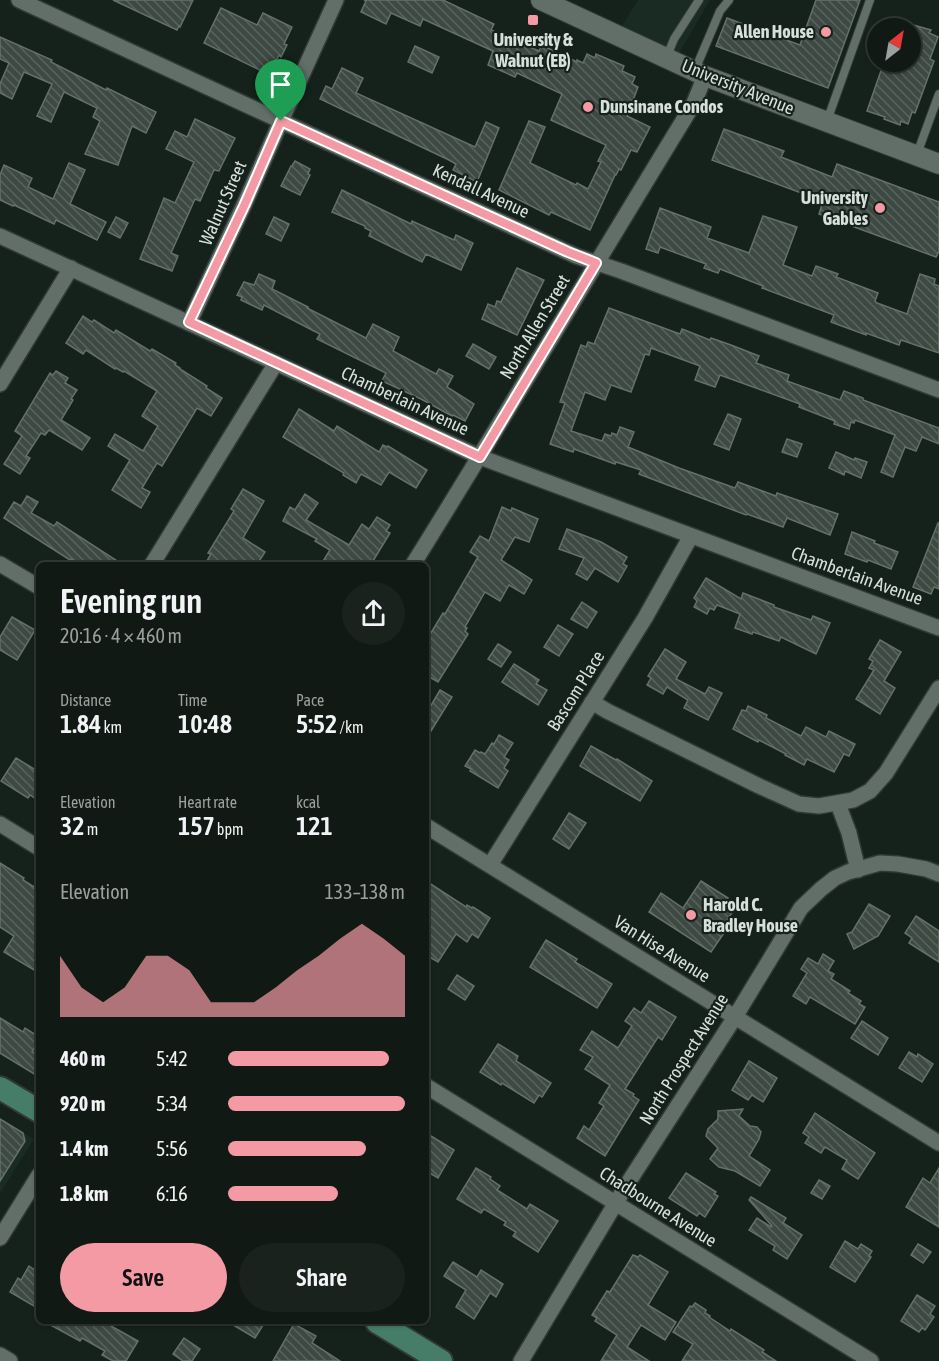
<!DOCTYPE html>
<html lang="en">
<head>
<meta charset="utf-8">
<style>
	body { margin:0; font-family:"Asap Condensed",sans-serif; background:#19221d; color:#f1f3f6; height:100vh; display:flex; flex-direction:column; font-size:22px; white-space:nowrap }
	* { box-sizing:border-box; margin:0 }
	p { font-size:20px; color:#9ca0a0 }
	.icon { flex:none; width:33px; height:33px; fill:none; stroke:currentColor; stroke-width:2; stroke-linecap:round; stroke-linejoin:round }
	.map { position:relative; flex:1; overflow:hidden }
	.side { position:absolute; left:36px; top:562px; width:393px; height:762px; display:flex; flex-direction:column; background:#101914; border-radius:9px; box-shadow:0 2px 4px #0004,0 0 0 2px #303834 }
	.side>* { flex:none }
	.needle { width:39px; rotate:31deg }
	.fabs { position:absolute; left:867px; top:18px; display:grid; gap:12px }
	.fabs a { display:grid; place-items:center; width:54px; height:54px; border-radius:50%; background:#101914; box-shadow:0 2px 4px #0004,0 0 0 2px #303834; font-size:30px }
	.pin { position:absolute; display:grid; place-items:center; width:51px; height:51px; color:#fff; margin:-62px -26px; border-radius:50% 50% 50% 0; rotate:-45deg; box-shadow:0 0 6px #0007 }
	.pin .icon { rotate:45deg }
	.round { display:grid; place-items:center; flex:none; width:63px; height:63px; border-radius:32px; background:#19221d }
	.summary { display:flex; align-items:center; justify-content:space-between; height:102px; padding:0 24px }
	h1 { font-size:33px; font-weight:600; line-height:45px }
	.figures { display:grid; grid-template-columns:repeat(3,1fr); gap:9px; height:102px; padding:6px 24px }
	.figures div { display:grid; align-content:center }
	.figures b { font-size:26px; font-weight:600 }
	.figures small { font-size:16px; font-weight:400 }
	.figures p { font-size:16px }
	.chart { height:168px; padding:12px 24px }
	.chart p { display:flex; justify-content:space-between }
	.chart svg { width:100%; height:108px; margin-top:6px; fill:#f49aa5; opacity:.7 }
	.action { display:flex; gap:12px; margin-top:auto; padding:12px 24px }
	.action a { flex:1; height:69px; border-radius:36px; background:#f49aa5; color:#111; font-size:24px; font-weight:600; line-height:69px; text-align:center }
	.action a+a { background:#19221d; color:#f1f3f6 }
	ul { padding:0 24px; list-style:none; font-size:20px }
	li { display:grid; grid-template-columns:96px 72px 1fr; align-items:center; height:45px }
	li i { height:15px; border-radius:8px; background:#f49aa5 }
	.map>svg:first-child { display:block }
	.built { fill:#192b22 }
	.building { fill:url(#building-back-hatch); stroke:#637169; stroke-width:1.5 }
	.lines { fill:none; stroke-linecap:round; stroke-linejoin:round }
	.service-casing { stroke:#323935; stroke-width:10 }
	.minor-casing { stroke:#323935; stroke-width:18 }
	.tertiary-casing { stroke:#323935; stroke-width:22 }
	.secondary-casing { stroke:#323935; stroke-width:26 }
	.service { stroke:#626f68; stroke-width:8 }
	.minor { stroke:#626f68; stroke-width:15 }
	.tertiary { stroke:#626f68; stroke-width:20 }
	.secondary { stroke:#457d69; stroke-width:22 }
	.route-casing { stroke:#fff; stroke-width:12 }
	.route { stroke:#f49aa5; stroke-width:8 }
	.poi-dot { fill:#f49aa5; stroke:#15211b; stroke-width:2 }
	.labels { text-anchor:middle; stroke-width:4.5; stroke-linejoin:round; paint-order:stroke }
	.poi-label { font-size:18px; font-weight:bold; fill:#d8e0dc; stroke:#15211b; text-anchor:end }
	.street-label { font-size:18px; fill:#d8e0dc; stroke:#15211b }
</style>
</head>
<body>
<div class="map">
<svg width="939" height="1361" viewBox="0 0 939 1361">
	<defs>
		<pattern id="building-back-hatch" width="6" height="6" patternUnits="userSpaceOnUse" patternTransform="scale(1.5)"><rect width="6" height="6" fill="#3d4942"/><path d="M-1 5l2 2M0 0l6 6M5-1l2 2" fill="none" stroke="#58635d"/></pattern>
	</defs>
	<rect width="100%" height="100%" fill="#15211b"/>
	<g class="built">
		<path d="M638,0h72l-36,62 -58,-27z"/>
		<path d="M0,1118l34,21 -33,53 -1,-1z"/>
	</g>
	<g class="building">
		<path d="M113,0h80l-13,27 -1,-1 -2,4z"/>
		<path d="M364,0h79l51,24 -3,6 48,21 3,-6 35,17v-2l6,3 4,-9 8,4 1,-4 28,12 -2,5 13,6 -3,7 6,3 -11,29 23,11 -13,25 -6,-2 -10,20 -2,-1 -3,6h-1l-25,55 -39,-18 -2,3 -50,-25 30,-69 16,6 -15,36 46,22 1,-2 11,6 13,-27 -3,-1 8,-16 -55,-25 11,-26 -45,-21 -2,4 -27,-12 5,-14 -70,-32 -3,7 -29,-13 -5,11 -25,-12 5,-11z"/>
		<path d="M816,0h44l-32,88 -112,-42 11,-28 73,27z"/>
		<path d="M221,8l36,17 6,-12 29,14 -8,17 3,1 -6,12 -2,-2 -9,20 -66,-32z"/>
		<path d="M910,24l21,6 -2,3 9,4 -8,22 4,2 -19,52 -3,-1 -4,12 -7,-3 -1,4 -16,-6 1,-2 -18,-6 17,-49h26z"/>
		<path d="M0,37l52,23 -1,2 55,28 1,-2 49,24 -10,21 -14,-7 -14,39 -33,-11 15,-33 -7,-4 4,-9 -33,-16 -13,30 -14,-6 15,-32 -28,-12 -12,27 -12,-6v-9l9,-21 -9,-4z"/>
		<path d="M415,46l24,11 -7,16 -24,-11z"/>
		<path d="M342,68l21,10 -7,15 119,54 11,-25 13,6 -22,54 -24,-12 3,-6 -7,-4 -129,-61 6,-13 6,3z"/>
		<path d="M195,119l40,19 -16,33 -5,-1 -14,31 -5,-2 -24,54 7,3 -6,15 -32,-12 24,-61 11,5 19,-41 -28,-13 9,-18 12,6z"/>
		<path d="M724,129l60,22 -3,6 51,20 5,-13 102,38v49l-3,6 -117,-43 4,-13 -111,-41z"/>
		<path d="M295,161l15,8 -2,5 2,1 -10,20 -19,-9 10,-20h1z"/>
		<path d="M69,163l16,7 -15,34 36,18 -9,18 -41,-20 -2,4 -40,-19 -1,1 -13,-6v-25l4,-10 28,13 -4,9 25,12z"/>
		<path d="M342,190l69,34 1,-3 42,19 2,-5 17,8 -12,27 -35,-16 -4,8 -53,-26 2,-5 -6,-3v-2l-33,-14z"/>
		<path d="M660,208l51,19 -4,11 42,15 14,-37 34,11 -14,38 29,11 4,-10 22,8 -2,3 42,16 -3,8 2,2 30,11 13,-40 15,5 -1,5 5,2v67l-38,-13 -2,5 -33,-12v2l-35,-13 3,-7 -72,-27 1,-2 -43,-17 -2,4 -14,-5 2,-4 -46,-17 -2,6 -12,-4z"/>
		<path d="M116,217l12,6 -8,15 -12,-6z"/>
		<path d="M274,217l15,7 -8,17 -15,-7z"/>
		<path d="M517,268l27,12 -27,55 -35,-16 6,-15 7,3 2,-6 4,1z"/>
		<path d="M259,274l16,7 -3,8 36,18 -1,1 59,30 7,-14 26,13 -6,14 43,23 3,-5 14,7 -6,11 27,17 -9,17 -12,-6 -1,1 -31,-17 -39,-18 4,-8 -69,-34 3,-5 -8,-4 -48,-25 -2,5 -21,-10 1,-3 -5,-2 7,-13 10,3z"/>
		<path d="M609,308l71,26 2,-5 28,11 1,-2 20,7 28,11 -3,7 33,12 -2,6 53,19 4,-9 19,7v2l76,28v16l-17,-7 -6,14 -11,-4 -12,30 -12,-5 14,-37 -40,-15 -1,3 -3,-1 -2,7 -15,-5 1,-3 -36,-14 1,-3 -80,-29 -5,12 -20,-7 5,-14 -49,-18 -2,7 -4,-1 -14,38 -20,-7 -6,15 -20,-8 -14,39 31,10 3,-7 6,2 1,-3 5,2 3,-8 14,5 -6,15 51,21 56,20 3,-6 38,14 1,-3 61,21 -8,21 -43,-17 -4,9 -36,-13 -1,1 -107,-41 2,-4 -25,-8 -1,2 -41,-15 -1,3 -23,-8 15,-41 -5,-1 21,-57 5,2 2,-5 6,2z"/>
		<path d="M83,316l9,6 2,-2 20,13 2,-3 34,21 2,-2 24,14 -1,2 5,3v1l27,17 -1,2 16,10 -11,18 -14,-8 -35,58 -5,-3 -15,25 8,4 -9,16 -29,-18 18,-30 -22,-14 7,-12 28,17 15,-25 -16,-10 15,-25 -33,-20 -1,1 -7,-4 -1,1 -29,-19 -3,4 -17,-11z"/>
		<path d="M473,344l23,13 -7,12 -23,-13z"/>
		<path d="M56,371l12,7 -3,5 12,7 -6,9 2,1 -12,20 29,18 -8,12 -33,-20 -4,5 -4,-2 -15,23 4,2 -10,16 -16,-10 18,-28 -7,-5 35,-58 3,2z"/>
		<path d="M299,409l35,22 3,-5 42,26 4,-7 4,2 1,-1 39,24 -11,18 -27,-16 -8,13 -20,-11 -5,9 -13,-8 1,-2 -61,-36z"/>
		<path d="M728,414l13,5 -12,31 -15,-6z"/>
		<path d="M787,439l15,5 -5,13 -15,-5z"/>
		<path d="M836,452l18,8 1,-2 12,4 -6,16 -16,-7 -1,4 -15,-7z"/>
		<path d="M243,489l21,12 -21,37 22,14 -9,14h-52l7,-12 -3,-1 26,-42 -3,-2z"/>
		<path d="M305,494l13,9 -12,17 43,25 13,-21 7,5 8,-12 13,8 -4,6 4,2 -20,33h-50l10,-16 -15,-9 2,-2 -34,-18 7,-14 5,3z"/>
		<path d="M27,496l11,6 -7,11 23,13 3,-4 68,44h-43l-11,-7 -1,1 -66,-42 10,-16 7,4z"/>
		<path d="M502,507l9,4 1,-3 26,11 -9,23 -14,-5 -14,23 31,20 -8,14 -15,-9 -9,16 -15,-9 -20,35 2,1 -2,3 3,3 -30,48 -12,-7v-34l17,-28 2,1 33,-57 -8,-5 10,-16 9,5z"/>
		<path d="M938,523h1v66l-5,-2 -3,7 -18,-7z"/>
		<path d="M567,529l34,13 26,15 -4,7 4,2 -9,16 -23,-14 -8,12 -11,-6 8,-16 -25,-9z"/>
		<path d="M852,532l23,9 -1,2 24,9 -7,17 -23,-9 -1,2 -22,-8z"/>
		<path d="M706,578l35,21 2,-6 31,12v2l37,13 2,-4 17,7 -14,31 -35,-17 -2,4 -26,-9 -1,2 -17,-6 5,-14 -23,-9 -3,5 -4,-2 -3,6 -13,-7 3,-6 -3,-3z"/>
		<path d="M582,602l15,10 -10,16 -16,-9z"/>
		<path d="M12,617l23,13 -18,30 -17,-10v-13z"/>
		<path d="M558,625l15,9 -14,22 -15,-9z"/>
		<path d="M880,640l21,12 -17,29 11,7 -15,26 -24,-15 18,-29 -5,-2 4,-7 -4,-2z"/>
		<path d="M498,644l13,8 -10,15 -13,-8z"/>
		<path d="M665,649l21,13 -10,17 29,15 4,-7 13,6 -14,27 -24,-12 4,-8 -21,-13 -4,7 -16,-9 4,-7 -3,-2z"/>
		<path d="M514,664l25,16 -3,4 11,6 -9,15 -36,-23z"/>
		<path d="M440,690l12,7 -26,42v-25z"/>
		<path d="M748,706l19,9 -1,3 35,18 5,-9 20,10 3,-6 26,13 -6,12 -5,-2 -10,18 -27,-13 -3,6 -19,-10 1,-1 -27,-14 -1,2 -25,-13 9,-19 4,1z"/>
		<path d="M499,735l14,8 -9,14 5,3 -5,8 4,3 -10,17 -28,-17 1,-2 -6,-3 10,-16 5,3 1,-1 4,2 7,-11 2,1z"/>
		<path d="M591,746l25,14 1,-1 35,22 -12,20 -60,-35z"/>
		<path d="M16,758l23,14v29l-9,-6 -2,3 -27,-17z"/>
		<path d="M569,813l17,10 -17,26 -16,-10z"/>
		<path d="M0,863l24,15 -1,2 16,10v83l-35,-21 10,-16 -14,-9z"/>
		<path d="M426,881l40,26 1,-2 5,3 1,-1 17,11 -12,20 -6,-4 -5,8 -11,-8 -18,28 -12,-7z"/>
		<path d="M701,881l27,17 -5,7 10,6 -13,20 4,2 -13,19 -62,-40 12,-19 22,15z"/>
		<path d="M869,904l21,12 -12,20 -24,13 -7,-15 5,-2z"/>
		<path d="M916,916l23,15v31l-30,-19 3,-5 -7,-5z"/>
		<path d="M546,940l31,19 -2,3 37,22 -15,24 -67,-41z"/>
		<path d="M823,954l11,7 -6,10 6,3 -3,5 19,12 -2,2 13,8 -2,3 6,3 -10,17 -45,-27 -4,7 -13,-8 14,-23 -6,-4 7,-11 10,6z"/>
		<path d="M457,975l17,11 -9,14 -17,-11z"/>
		<path d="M649,1001l27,16 -14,23 -4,-3 -33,52 9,5 -1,2 6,4 -34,56 -28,-18 7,-12 5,4 15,-24 -5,-3 11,-18 -25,-16 8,-12 -13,-7 12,-19 26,17 14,-22 -7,-5 9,-13 7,5z"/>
		<path d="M0,1018l23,14 2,-4 14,9v3l-7,12 7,4v21l-39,-24z"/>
		<path d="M862,1021l26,17 -10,17 -27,-17z"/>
		<path d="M498,1044l20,12 -2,5 35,22 -9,14 -3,-2 -5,8 -32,-20 -1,2 -21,-13z"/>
		<path d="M909,1052l8,5 1,-3 15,10 -11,18 -23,-14z"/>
		<path d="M749,1061l28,17 -14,24 -11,-7 -4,5 -16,-10z"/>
		<path d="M743,1109l-4,7 11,10 7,1 4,5 -2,7 -10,17 21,14 -10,16 -25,-15 -16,-4 -9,-8 8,-11 -12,-12 2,-7 10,-10v-8z"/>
		<path d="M815,1113l60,40 -17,26 -16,-10 5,-9 -22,-13 -4,6 -16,-10 4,-6 -6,-4z"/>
		<path d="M0,1119l23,14 2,8 -25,40z"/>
		<path d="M426,1133l28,17 -16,28 -12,-7z"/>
		<path d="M476,1168l15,9 -1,2 10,7 -3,4 30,19 3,-5 28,17 -20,31 -25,-16 3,-4 -12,-7 2,-3 -22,-13 -3,4 -24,-14z"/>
		<path d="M939,1168v59l-33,-20 17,-29 7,5z"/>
		<path d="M686,1173l30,19 -2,2 4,2 -13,21 -6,-4 -2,3 -28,-18z"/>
		<path d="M819,1180l11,6 -8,13 -11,-6z"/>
		<path d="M751,1197l35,21 -3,5 19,12 -15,24 -14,-9 2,-4 -26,-16 8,-12 14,9 1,-1 -23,-26z"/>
		<path d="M845,1241l13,8 3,-5 11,7 -3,5 2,1 -16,25 -25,-15z"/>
		<path d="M918,1244l13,8 -8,11 -12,-8z"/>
		<path d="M633,1255l5,2 2,-2 28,17 -20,33 28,17 -11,18 -24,-15 -14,22 22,14h-48l16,-26 -22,-14 2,-3 -5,-3 15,-24 3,1z"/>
		<path d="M453,1262l24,15 4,-7 22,14 -7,13 -6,-4 -16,26 -18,-12 10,-17 -22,-14z"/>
		<path d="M29,1266l10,7v36l-29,-17 8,-14 3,2z"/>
		<path d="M917,1295l18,11 -5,8 4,3 -9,13 -3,-2 -3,4 -18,-11z"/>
		<path d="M695,1303l11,7 -1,3 5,3 -1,1 21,14 1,-2 33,21 -2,2 14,9h-94l11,-17 -20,-12 17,-26 2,1z"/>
		<path d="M45,1322h59l34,19 -12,20h-13l-11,-6 3,-4 -23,-13 -2,3z"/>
		<path d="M228,1322h37l-10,16z"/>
		<path d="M294,1324l22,12 -4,7 28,18h-67z"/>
		<path d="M184,1338l16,11 -8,12h-9l-10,-7z"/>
	</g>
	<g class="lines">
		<g class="service-casing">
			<g id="service">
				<path d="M667,56l7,-17 25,-39"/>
				<path d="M695,70l25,-59 9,-11"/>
				<path d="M827,121l43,-121"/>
				<path d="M917,154l22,-60"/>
			</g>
		</g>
		<g class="minor-casing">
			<g id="minor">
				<path d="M19,0l262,121 295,135 45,15 318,119"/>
				<path d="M0,236l480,221 459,171"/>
				<path d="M189,323l55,-118 37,-84 55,-121"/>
				<path d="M0,384l71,-116"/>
				<path d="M0,564l39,23"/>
				<path d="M151,566l125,-203"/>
				<path d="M412,566c96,-154 188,-310 282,-463l11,-27"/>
				<path d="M592,702l15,9 152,75 40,18 20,2 34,-6 17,-9 16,-18 53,-85"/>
				<path d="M838,804l11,29 9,37"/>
				<path d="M0,824l39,24"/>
				<path d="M426,826l513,317"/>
				<path d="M490,865l155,-247 46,-82"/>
				<path d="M426,1086l445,275"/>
				<path d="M0,1238l39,-63"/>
				<path d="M0,1355l10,6"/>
				<path d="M521,1361l105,-175 109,-169 66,-109 20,-19 14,-11 13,-6 32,-9 18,1 28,5 13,5"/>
			</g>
		</g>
		<g class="tertiary-casing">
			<path id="tertiary" d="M541,0l164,76 234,88"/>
		</g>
		<g class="secondary-casing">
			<g id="secondary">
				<path d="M0,1088l39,23"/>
				<path d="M377,1322l64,39"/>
			</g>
		</g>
		<use href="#service" class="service"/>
		<use href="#minor" class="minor"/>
		<use href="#tertiary" class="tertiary"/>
		<use href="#secondary" class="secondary"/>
	</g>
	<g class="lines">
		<g class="route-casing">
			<path id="route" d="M281,121l287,131 28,11 -116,194 -291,-135 55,-116z"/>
		</g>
		<use href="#route" class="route"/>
	</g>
	<g class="poi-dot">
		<rect x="527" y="14" width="12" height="12" rx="3"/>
		<circle cx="826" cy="32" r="6"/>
		<circle cx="588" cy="107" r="6"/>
		<circle cx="880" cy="208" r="6"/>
		<circle cx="691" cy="915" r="6"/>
	</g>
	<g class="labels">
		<g class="poi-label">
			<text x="814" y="38">Allen House</text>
			<text x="533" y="46" text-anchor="middle">University &amp;<tspan x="533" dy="21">Walnut (EB)</tspan></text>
			<text x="600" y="113" text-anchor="start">Dunsinane Condos</text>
			<text x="868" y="204">University<tspan x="868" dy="21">Gables</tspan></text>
			<text x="703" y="911" text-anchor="start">Harold C.<tspan x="703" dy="21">Bradley House</tspan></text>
		</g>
		<g class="street-label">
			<text transform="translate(738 87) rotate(22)" y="6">University Avenue</text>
			<text transform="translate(481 191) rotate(25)" y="6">Kendall Avenue</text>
			<text transform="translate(223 203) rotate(-66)" y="6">Walnut Street</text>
			<text transform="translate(535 327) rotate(-59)" y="6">North Allen Street</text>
			<text transform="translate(405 401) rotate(25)" y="6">Chamberlain Avenue</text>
			<text transform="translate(857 576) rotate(20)" y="6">Chamberlain Avenue</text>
			<text transform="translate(576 691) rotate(-58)" y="6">Bascom Place</text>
			<text transform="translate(662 949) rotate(32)" y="6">Van Hise Avenue</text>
			<text transform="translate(684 1059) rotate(-58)" y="6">North Prospect Avenue</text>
			<text transform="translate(658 1207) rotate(32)" y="6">Chadbourne Avenue</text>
		</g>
	</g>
</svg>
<div class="fabs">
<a><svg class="needle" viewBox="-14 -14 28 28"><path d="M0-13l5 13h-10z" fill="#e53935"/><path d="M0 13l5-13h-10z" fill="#9ca0a0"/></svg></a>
</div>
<div class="pin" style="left:281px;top:121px;background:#1e9e55"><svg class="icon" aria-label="arrive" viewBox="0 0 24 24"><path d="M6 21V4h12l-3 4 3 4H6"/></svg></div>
<section class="side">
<div class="summary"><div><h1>Evening run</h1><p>20:16 · 4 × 460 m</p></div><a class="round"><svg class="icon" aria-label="share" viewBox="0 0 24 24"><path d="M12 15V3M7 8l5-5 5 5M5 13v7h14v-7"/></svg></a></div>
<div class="figures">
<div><p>Distance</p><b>1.84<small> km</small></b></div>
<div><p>Time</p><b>10:48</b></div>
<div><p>Pace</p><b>5:52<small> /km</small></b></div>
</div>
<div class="figures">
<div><p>Elevation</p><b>32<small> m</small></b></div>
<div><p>Heart rate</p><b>157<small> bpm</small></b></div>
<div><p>kcal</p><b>121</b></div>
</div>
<div class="chart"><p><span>Elevation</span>133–138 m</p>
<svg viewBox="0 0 160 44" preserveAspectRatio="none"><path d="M0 44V19L10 32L20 38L30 32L40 19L50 19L60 25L70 38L80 38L90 38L100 32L110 25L120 19L130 12L140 6L150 12L160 19V44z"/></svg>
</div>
<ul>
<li><b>460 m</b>5:42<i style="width:91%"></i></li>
<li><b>920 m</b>5:34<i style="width:100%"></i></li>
<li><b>1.4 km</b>5:56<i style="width:78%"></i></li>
<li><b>1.8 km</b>6:16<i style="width:62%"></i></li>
</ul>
<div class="action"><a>Save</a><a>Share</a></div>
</section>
</div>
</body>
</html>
